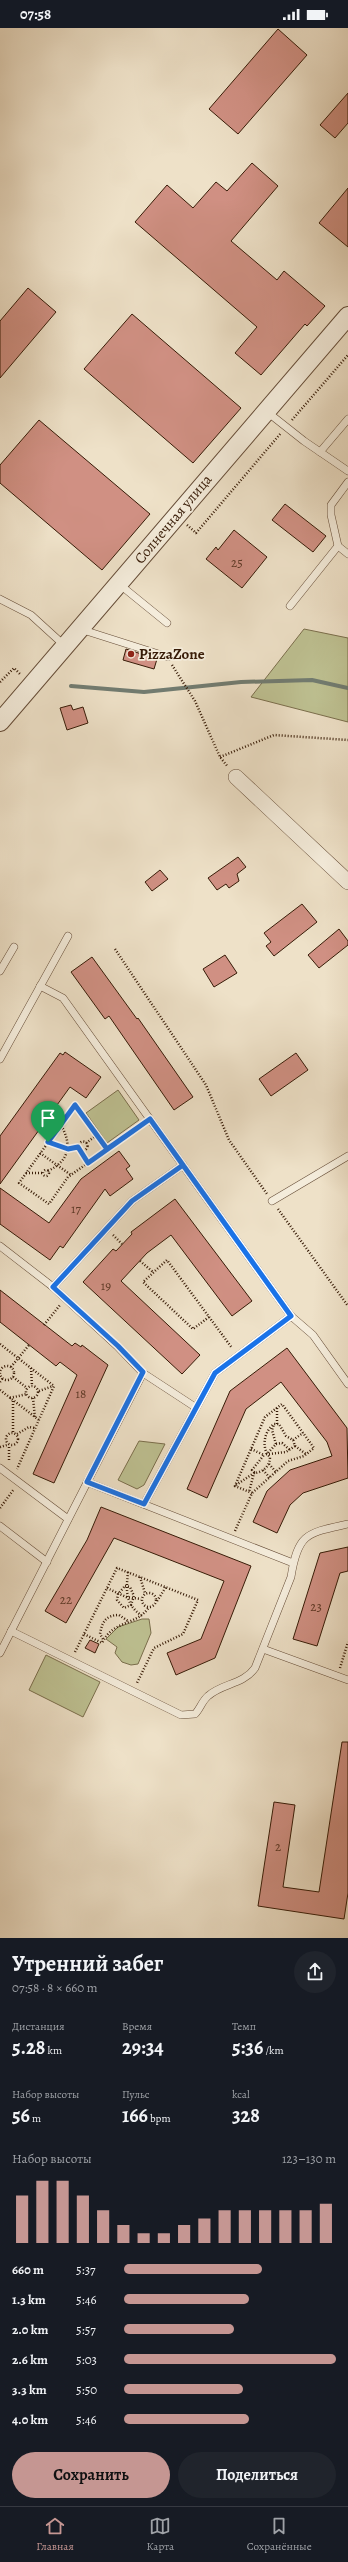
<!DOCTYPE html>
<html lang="ru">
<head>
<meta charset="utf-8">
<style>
	body { margin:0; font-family:Alegreya,serif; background:#20242c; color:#f1f3f6; height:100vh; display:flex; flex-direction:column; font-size:15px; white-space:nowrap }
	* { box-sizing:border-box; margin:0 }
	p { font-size:13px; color:#9ea1a6 }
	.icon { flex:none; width:22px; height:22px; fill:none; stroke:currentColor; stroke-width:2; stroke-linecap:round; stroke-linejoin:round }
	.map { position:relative; height:1910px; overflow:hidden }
	.side { display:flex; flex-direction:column; background:#171b24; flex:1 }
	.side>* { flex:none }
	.pin { position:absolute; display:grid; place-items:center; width:34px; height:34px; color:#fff; margin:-41px -17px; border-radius:50% 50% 50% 0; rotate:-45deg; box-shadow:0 0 4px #0007 }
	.pin .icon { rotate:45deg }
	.round { display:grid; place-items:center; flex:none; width:42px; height:42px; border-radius:21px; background:#20242c }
	.summary { display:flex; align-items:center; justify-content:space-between; height:68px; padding:0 12px }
	h1 { font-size:22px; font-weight:700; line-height:30px }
	.figures { display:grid; grid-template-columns:repeat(3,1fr); gap:6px; height:68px; padding:4px 12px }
	.figures div { display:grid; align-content:center }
	.figures b { font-size:20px; font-weight:700 }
	.figures small { font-size:11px; font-weight:400 }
	.figures p { font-size:11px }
	.chart { height:112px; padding:8px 12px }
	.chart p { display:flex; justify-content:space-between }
	.chart svg { width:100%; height:72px; margin-top:4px; stroke:#c59692; stroke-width:6 }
	.primary-button { display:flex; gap:8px; margin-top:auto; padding:8px 12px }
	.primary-button a { flex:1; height:46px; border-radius:24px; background:#c59692; color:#111; font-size:16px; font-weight:700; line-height:46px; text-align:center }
	.primary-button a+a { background:#20242c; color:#f1f3f6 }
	ul { padding:0 12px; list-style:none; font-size:13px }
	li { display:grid; grid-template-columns:64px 48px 1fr; align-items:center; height:30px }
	li i { height:10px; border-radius:5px; background:#c59692 }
	.status { display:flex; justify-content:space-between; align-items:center; height:28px; padding:0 20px; background:#171b24; direction:ltr }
	.status svg { height:11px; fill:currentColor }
	.menu { display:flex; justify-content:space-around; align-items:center; height:56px; border-top:1px solid #363941; background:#171b24; font-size:11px; color:#9ea1a6 }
	.menu a { display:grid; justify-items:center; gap:2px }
	.menu .active { color:#c59692 }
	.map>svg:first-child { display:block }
	.green { fill:#bec192; stroke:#7a6e4c }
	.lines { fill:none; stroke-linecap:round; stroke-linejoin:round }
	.stream { stroke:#727c71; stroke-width:4 }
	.building { fill:#d09083; stroke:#371b07 }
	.service-casing { stroke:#654c37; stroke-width:8 }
	.minor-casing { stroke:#654c37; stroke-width:16 }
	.tertiary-casing { stroke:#654c37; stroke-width:20 }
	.path { stroke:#371b07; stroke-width:2.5; stroke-dasharray:1 2; stroke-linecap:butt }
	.service { stroke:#f4ecdb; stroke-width:7 }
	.minor { stroke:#f4ecdb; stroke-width:15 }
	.tertiary { stroke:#f4ecdb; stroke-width:18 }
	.route-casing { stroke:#fff; stroke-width:8 }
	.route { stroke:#1a73e8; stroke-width:5 }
	.poi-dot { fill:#8f2418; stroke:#f4ecdb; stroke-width:1.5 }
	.labels { text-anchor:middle; stroke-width:3.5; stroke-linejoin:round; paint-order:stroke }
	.number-label { font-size:13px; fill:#5d3826 }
	.street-label { font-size:15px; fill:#371b07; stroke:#f4ecdb }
	.poi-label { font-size:15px; font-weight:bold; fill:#371b07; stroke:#f4ecdb; text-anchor:start }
</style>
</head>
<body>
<div class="status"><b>07:58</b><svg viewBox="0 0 49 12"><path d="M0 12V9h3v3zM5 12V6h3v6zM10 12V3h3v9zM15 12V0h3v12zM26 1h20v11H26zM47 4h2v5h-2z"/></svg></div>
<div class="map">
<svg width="348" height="1910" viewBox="0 0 348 1910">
	<rect width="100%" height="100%" fill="#eee1c8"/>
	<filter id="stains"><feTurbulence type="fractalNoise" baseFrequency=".005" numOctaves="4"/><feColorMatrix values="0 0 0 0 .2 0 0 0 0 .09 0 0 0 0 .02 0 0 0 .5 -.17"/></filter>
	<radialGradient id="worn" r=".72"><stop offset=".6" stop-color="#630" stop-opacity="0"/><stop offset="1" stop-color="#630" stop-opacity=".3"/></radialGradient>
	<g class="green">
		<path d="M304,601l44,9v84l-97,-25z"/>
		<path d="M118,1062l21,30 -32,23 -21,-30z"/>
		<path d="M139,1413l26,3 -21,41 -7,4 -19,-9z"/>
		<path d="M142,1591h7l2,14 -13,31 -7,1 -9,-3 -7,-9 2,-6 -11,-8 12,-12z"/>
		<path d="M46,1627l54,27 -17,35 -54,-27z"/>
	</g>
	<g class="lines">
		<path class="stream" d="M71,658l73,6 97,-10 71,-2 36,8"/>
	</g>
	<g class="building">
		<path d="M278,1l29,26 -69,79 -29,-25z"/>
		<path d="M348,65v30l-13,15 -15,-13z"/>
		<path d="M252,135l26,23 -47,55 46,39 7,-9 41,35 -18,20 -2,-2 -44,51 -26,-22 22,-26 -122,-105 32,-37 26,23 23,-26 11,9z"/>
		<path d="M348,160v59l-29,-24z"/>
		<path d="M28,260l28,24 -56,66v-57z"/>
		<path d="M132,286l109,94 -48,55 -109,-94z"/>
		<path d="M39,392l111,94 -48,56 -102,-87v-18z"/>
		<path d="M285,476l41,32 -13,16 -41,-32z"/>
		<path d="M234,502l33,27 -25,31 -36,-29 10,-12 2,3z"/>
		<path d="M126,621l31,10 -3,10 -31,-9z"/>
		<path d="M71,677l2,5 10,-3 5,16 -21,7 -7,-22z"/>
		<path d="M238,829l8,10 -9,7 2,7 -10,7 -3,-4 -9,6 -9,-12z"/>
		<path d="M160,842l8,9 -16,12 -7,-9z"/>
		<path d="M302,876l15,18 -43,34 -8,-10 5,-4 -7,-9z"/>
		<path d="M339,901l9,12v4l-29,23 -11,-13z"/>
		<path d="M225,927l12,18 -23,14 -11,-18z"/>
		<path d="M92,929l45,62 1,-1 55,79 -19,13 -65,-94 -4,3 -34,-47z"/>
		<path d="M65,1024l36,25 -15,21 -16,-11 -70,97v-48l60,-83 3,2z"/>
		<path d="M296,1025l12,17 -37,26 -12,-17z"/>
		<path d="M119,1123l11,15 -4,3 7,10 -23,17 -5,-7 -42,59 -3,-2 -10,14 -50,-36v-36l49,35 32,-44z"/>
		<path d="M175,1171l77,102 -20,15 -61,-81 -24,18 -26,28 79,74 -18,19 -99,-92 30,-33 3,2 16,-17 -1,-2z"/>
		<path d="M0,1262l72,56 3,-3 6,4 1,-2 26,20 -54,118 -21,-9 44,-99 -17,-13 -4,4 -56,-44z"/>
		<path d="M287,1320l60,80 1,50 -45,15 -13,12 -13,28 -24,-11 14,-31 23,-21 42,-14 -5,-14 -46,-60 -35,27 -39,89 -20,-9 43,-98z"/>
		<path d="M101,1479l150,59 -36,92 -39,17 -9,-22 34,-14 23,-58 -110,-43 -48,85 -21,-12 42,-71z"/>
		<path d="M348,1519v24l-8,2 -23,73 -24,-7 27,-86z"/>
		<path d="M90,1612l9,4 -4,9 -10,-5z"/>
		<path d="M342,1714h6v151l-4,26 -86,-13 16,-104 21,3 -12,82 36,5z"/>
	</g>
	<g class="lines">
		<g class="service-casing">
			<g id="service">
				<path d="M266,383l38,30 44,30"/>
				<path d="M320,424l28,-33"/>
				<path d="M348,454l-17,23v10l7,31 10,8"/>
				<path d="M119,556l48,39"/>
				<path d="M0,571l31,16 34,31"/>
				<path d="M290,578l48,-60"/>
				<path d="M80,601l88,28"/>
				<path d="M0,943l14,-24"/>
				<path d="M40,958l23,12 228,318 22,19 35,49"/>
				<path d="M0,1031l68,-123"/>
				<path d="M272,1173l76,-45"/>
				<path d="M0,1218l53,41 64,59 26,27 52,34"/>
				<path d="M53,1259l79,-86 51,-36"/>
				<path d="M0,1440l68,51"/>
				<path d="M87,1454l206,81"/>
				<path d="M144,1476l71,-131 76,-57"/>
				<path d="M0,1498l47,36"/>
				<path d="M11,1603l170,84 14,-1c5,-5 7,-13 13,-18 14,-13 35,-11 47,-28l36,-91c7,-45 17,-44 57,-53"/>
				<path d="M263,1621l85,31"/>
				<path d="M0,1625l143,-280"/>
			</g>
		</g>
		<g class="minor-casing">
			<path id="minor" d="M236,749l112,105"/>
		</g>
		<g class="tertiary-casing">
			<path id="tertiary" d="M0,694l348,-406"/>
		</g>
		<g class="path">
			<path d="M292,392l56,-65"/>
			<path d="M187,497l9,8 85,-100"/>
			<path d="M172,637l23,36 25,56 8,10"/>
			<path d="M0,654l14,-14 7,7"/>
			<path d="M220,729l54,-22 74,5"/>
			<path d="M115,921l91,136 23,55 38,54"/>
			<circle cx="83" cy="1118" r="4.5"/>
			<path d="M48,1114l20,7 10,-2"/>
			<path d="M86,1115l11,-8"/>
			<path d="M107,1121l-32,-44 -56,78 30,21 19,-27 75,-53"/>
			<path d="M82,1122l6,13"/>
			<path d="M40,1125l31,22"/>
			<circle cx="46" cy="1145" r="3"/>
			<path d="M48,1143c22,-11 24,-26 13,-46"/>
			<path d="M26,1145h17"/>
			<path d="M278,1181l70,97"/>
			<path d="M113,1207l9,9"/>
			<path d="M140,1233l13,11"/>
			<path d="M209,1289l-16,12 -50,-47 24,-22 65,88"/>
			<path d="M44,1297l16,-20"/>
			<path d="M0,1316l54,42 -37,83"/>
			<circle cx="7" cy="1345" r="7"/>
			<path d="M11,1339l18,-22"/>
			<path d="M31,1340l1,18"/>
			<path d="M13,1349l14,11"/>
			<path d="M0,1354l3,-4"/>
			<circle cx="32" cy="1364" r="6"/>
			<path d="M0,1362l39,30"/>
			<path d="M39,1363l14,-5"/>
			<path d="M10,1370l17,-4"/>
			<path d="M33,1370l2,20"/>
			<path d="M277,1396v-17"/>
			<path d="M13,1404v-31"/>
			<circle cx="12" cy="1411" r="6"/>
			<path d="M17,1406l12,-7 6,1"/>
			<path d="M293,1412l10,-7"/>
			<path d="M276,1416l6,-1 8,7"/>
			<path d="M295,1418l11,8"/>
			<path d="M0,1419l7,-2"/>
			<path d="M9,1419v15"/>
			<path d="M251,1421l13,6 -12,15 3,3c8,-1 15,-7 15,-16l-3,-3 -3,1"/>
			<path d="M269,1426l17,-2 9,-6 -2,-6 -7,-4 -7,-12h-5c-9,7 -12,19 -7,30l9,-10 -4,-14 2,-6"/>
			<path d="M269,1436l7,8"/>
			<path d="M263,1442l7,8"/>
			<path d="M236,1457l18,-12 -5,19"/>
			<path d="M0,1480l14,-19"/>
			<path d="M235,1503l17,-38 36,-32 16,-5 10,-8 -32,-44 -17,13 -30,69 17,7"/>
			<path d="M128,1544c-2,19 -3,32 14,44"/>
			<path d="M140,1549l5,16"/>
			<path d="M125,1558l5,1 4,9 -3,9 -7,3 -7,-8 1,-6z"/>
			<path d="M107,1560l19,9 15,2"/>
			<circle cx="149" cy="1572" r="7"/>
			<path d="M157,1573l9,-14"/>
			<path d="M84,1606l18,9c12,-24 35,-17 47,-36"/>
			<path d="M103,1611l-3,-5c2,-12 6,-19 19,-19l9,6"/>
			<path d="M75,1624l42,-84 81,32 -15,34 -29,14 -17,35"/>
			<path d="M340,1640l8,-26"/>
		</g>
		<use href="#service" class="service"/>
		<use href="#minor" class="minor"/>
		<use href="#tertiary" class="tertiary"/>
	</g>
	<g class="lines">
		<g class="route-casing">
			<path id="route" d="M48,1114l20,7 10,-2 10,16 62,-44 141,197 -76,57 -71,131 -57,-22 56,-110 -25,-26 -65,-59 79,-86 51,-36 -33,-46 -43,30 -32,-44 -27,37"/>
		</g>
		<use href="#route" class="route"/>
	</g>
	<circle class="poi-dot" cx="131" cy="626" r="4"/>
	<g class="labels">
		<g class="number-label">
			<text x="237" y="539">25</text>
			<text x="76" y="1185">17</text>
			<text x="106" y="1262">19</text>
			<text x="81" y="1370">18</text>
			<text x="66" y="1576">22</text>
			<text x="316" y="1583">23</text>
			<text x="278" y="1823">2</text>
		</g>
		<g class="street-label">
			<text transform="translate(173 491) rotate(-50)" y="5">Солнечная улица</text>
		</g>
		<g class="poi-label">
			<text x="139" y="631">PizzaZone</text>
		</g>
	</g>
	<rect width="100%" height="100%" filter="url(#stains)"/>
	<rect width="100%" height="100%" fill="url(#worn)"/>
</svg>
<div class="pin" style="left:48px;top:1114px;background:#1e9e55"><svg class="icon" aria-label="arrive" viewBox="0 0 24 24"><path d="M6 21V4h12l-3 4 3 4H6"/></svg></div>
</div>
<section class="side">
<div class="summary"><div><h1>Утренний забег</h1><p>07:58 · 8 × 660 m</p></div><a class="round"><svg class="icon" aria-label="share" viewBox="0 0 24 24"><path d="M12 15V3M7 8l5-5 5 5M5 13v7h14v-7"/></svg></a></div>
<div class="figures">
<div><p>Дистанция</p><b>5.28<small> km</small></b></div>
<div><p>Время</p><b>29:34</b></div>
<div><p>Темп</p><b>5:36<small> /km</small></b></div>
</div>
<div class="figures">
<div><p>Набор высоты</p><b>56<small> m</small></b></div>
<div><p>Пульс</p><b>166<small> bpm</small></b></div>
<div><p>kcal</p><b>328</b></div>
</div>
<div class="chart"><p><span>Набор высоты</span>123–130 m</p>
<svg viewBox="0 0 160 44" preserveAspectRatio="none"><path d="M5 44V15M15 44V6M25 44V6M35 44V15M45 44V24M55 44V33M65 44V38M75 44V38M85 44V33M95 44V29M105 44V24M115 44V24M125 44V24M135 44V24M145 44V24M155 44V20"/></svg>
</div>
<ul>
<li><b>660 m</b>5:37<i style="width:65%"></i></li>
<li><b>1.3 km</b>5:46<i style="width:59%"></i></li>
<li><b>2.0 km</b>5:57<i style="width:52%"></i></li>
<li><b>2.6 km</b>5:03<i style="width:100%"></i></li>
<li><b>3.3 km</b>5:50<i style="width:56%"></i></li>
<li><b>4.0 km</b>5:46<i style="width:59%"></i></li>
</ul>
<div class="primary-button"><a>Сохранить</a><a>Поделиться</a></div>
</section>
<nav class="menu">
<a class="active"><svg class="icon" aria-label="home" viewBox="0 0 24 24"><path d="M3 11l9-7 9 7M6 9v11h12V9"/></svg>Главная</a>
<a><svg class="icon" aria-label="map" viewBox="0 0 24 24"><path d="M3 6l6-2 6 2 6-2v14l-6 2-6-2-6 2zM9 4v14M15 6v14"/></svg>Карта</a>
<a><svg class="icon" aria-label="saved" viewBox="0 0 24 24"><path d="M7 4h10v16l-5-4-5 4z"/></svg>Сохранённые</a>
</nav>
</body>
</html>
